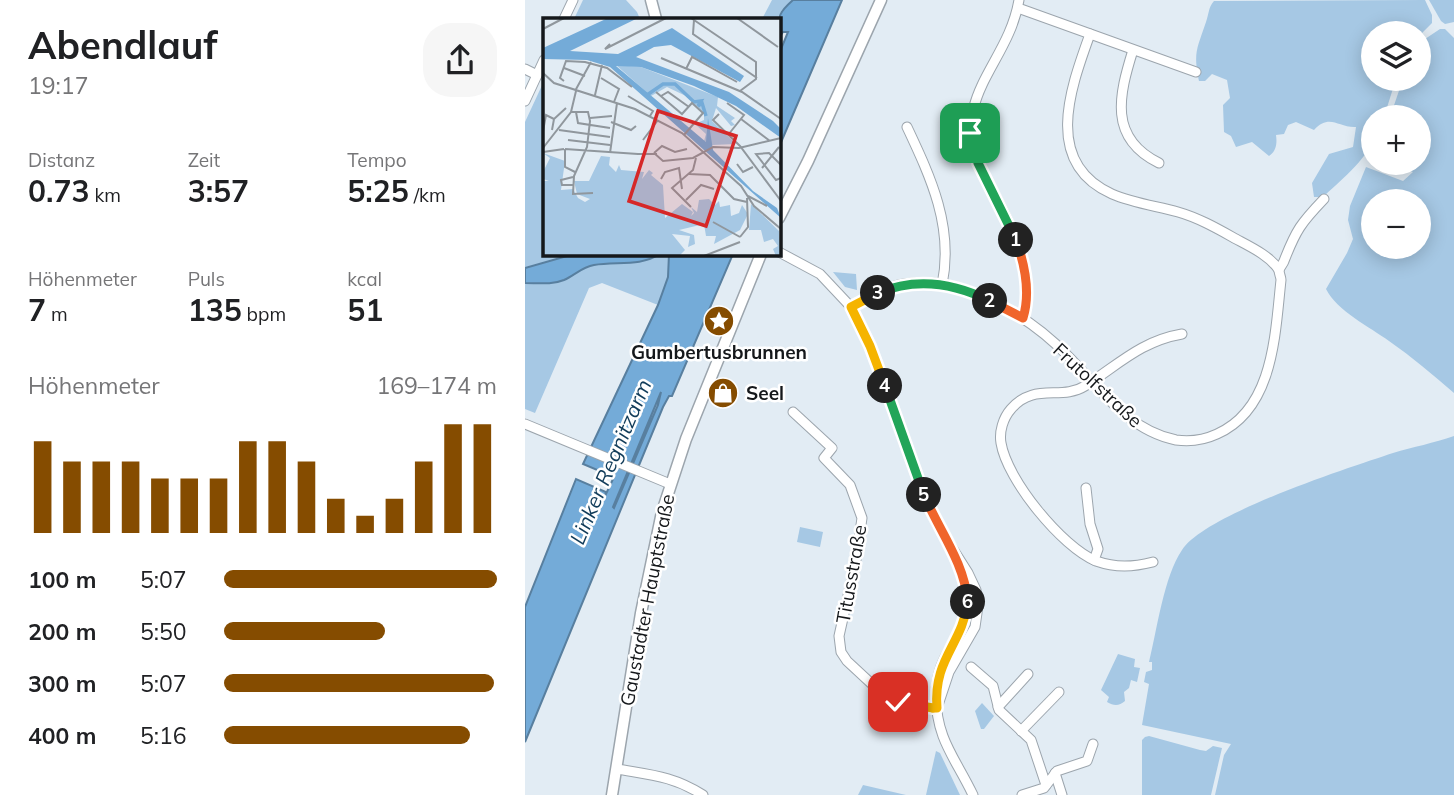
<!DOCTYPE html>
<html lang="de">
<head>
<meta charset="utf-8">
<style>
	body { margin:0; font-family:Mulish,sans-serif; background:#f6f6f6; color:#202124; height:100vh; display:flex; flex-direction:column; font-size:26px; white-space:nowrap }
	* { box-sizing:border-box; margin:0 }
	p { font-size:23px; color:#757577 }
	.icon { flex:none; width:38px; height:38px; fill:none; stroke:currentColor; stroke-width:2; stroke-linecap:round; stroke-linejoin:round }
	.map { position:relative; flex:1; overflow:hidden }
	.panel { display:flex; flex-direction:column; background:#fff; width:525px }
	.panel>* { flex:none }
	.controls { position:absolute; left:836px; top:21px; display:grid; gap:14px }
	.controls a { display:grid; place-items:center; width:70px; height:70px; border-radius:50%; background:#fff; box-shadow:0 4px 18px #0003; font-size:35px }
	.pin { position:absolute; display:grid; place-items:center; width:60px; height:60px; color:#fff; margin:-30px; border-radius:14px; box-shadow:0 4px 10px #0006 }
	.km { position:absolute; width:35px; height:35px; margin:-18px; border-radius:50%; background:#222; color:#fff; font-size:19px; line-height:35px; text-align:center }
	.round { display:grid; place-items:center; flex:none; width:74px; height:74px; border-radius:28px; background:#f6f6f6 }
	.head { display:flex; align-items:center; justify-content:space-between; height:119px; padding:0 28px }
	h1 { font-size:38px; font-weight:700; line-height:52px }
	.metrics { display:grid; grid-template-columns:repeat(3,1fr); gap:10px; height:119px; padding:7px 28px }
	.metrics div { display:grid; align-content:center }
	.metrics b { font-size:30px; font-weight:700 }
	.metrics small { font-size:19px; font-weight:400 }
	.metrics p { font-size:19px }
	.chart { height:196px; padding:14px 28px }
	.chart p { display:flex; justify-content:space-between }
	.chart svg { width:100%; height:126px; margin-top:7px; stroke:#854c00; stroke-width:6 }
	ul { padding:0 28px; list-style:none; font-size:23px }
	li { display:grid; grid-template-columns:112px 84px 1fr; align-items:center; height:52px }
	li i { height:18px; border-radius:9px; background:#854c00 }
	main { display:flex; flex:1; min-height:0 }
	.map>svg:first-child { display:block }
	.green { fill:#a6c8e4; fill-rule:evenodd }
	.water { fill:#74abd8; stroke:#587f9f; stroke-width:2; fill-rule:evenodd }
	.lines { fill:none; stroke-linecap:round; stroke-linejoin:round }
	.minor-casing { stroke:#9ca5ad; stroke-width:11 }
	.tertiary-casing { stroke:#9ca5ad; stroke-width:13 }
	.minor { stroke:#fff; stroke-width:9 }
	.tertiary { stroke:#fff; stroke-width:10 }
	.split-1-casing { stroke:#fff; stroke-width:14 }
	.split-2-casing { stroke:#fff; stroke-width:14 }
	.split-3-casing { stroke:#fff; stroke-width:14 }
	.split-4-casing { stroke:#fff; stroke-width:14 }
	.split-5-casing { stroke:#fff; stroke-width:14 }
	.split-6-casing { stroke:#fff; stroke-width:14 }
	.split-7-casing { stroke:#fff; stroke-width:14 }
	.split-8-casing { stroke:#fff; stroke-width:14 }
	.split-1 { stroke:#22a559; stroke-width:9 }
	.split-2 { stroke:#f0652b; stroke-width:9 }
	.split-3 { stroke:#22a559; stroke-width:9 }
	.split-4 { stroke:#f5b400; stroke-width:9 }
	.split-5 { stroke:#22a559; stroke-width:9 }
	.split-6 { stroke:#f0652b; stroke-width:9 }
	.split-7 { stroke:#f5b400; stroke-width:9 }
	.split-8 { stroke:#f5b400; stroke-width:9 }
	.labels { text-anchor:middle; stroke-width:5; stroke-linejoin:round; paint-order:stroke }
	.poi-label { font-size:19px; font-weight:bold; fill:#15181b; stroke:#fff }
	.street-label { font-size:19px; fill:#15181b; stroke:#fff }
	.water-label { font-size:21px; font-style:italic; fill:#113c5a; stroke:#fff }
	.inset-river { fill:none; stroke:#74abd8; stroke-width:3.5 }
	.inset-road { fill:none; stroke:#90979d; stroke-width:2 }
	.view { fill:#d62828; fill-opacity:0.15; stroke:#d62828; stroke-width:3.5 }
	.inset-edge { fill:none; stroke:#15181b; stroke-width:3.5 }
</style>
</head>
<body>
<main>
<section class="panel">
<div class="head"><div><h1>Abendlauf</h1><p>19:17</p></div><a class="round"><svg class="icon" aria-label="share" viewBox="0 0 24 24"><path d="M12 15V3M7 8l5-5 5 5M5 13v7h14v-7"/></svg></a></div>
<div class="metrics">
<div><p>Distanz</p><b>0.73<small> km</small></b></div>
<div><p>Zeit</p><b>3:57</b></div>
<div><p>Tempo</p><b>5:25<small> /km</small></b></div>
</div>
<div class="metrics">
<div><p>Höhenmeter</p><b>7<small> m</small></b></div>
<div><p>Puls</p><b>135<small> bpm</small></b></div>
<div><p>kcal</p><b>51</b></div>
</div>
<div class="chart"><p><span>Höhenmeter</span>169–174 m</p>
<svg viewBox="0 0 160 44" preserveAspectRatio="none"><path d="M5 44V12M15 44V19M25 44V19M35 44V19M45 44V25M55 44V25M65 44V25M75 44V12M85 44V12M95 44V19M105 44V32M115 44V38M125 44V32M135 44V19M145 44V6M155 44V6"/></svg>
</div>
<ul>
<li><b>100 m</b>5:07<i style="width:100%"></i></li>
<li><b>200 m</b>5:50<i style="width:59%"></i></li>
<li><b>300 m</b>5:07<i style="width:99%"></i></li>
<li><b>400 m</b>5:16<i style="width:90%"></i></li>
</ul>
</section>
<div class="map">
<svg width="929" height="795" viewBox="0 0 929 795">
	<rect width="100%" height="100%" fill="#e2ecf4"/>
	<g class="green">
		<path d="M58,0h43l11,12 3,7h-66z"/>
		<path d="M247,0h21l-11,10 -5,9h-15z"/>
		<path d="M900,0l7,15v8l-13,13v-3h-45v46h22l-12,38h-10c0,7 1,17 -1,23 -7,20 -35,43 -50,57h-9l-2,-14 17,-29 24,-7 3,-20c-18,1 -26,-14 -42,3l-18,-8 -8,3 -4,9 -8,1c1,7 1,16 -7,21l-17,-14 -16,5 -5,-11 -7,-4 -1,-27 7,-7 -3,-18 -15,-6 -7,7h-6c-6,-29 -2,-32 7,-59 3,-8 2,-14 8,-21z"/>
		<path d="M904,0h25v22l-9,2 -4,-3z"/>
		<path d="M915,29h5l9,9v355c-21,-18 -42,-36 -65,-52 -19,-14 -52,-30 -63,-52l21,-36 6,-14 -5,-19 2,-14 16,-39 37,14 10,-9 -24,-9h30v-46h-29l13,-38h16v-36zM849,201h45v46h-45z"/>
		<path d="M19,81v173h125c3,17 -5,35 -11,51l-56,-22 -13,5 -54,125 -10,-4v-287z"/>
		<path d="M308,272l23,2 1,16 -12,-3z"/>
		<path d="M929,436v359h-239l9,-40 7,-11 -89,-19 7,-41 -5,-2 2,-10 6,-2v-8h-3c8,-32 15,-86 33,-112 23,-36 166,-82 211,-97 20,-6 41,-10 61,-17z"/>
		<path d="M275,527l23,5 -3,15 -23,-5z"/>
		<path d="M593,654l17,5 -1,8 6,1 -3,14 -6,-2 -2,8 -5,4 1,9c-6,5 -11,5 -18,1l2,-5 -8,-7z"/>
		<path d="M457,703l12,13 -10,13h-3l-6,-18z"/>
		<path d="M624,736l51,14 6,1 7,-5 9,2 -11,47h-69v-55l3,-3z"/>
		<path d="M411,751l4,2 20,42h-34z"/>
		<path d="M338,785l43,10h-48z"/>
	</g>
	<g class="water">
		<path d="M268,0h49l-63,147v-93l9,-22h-5l-4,6c0,-21 -3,-23 14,-38z"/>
		<path d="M49,254h86c-20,13 -44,7 -66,11 -12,2 -19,10 -30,15 -12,5 -26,3 -39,3v-15z"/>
		<path d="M144,254h64l-61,142h-3l-6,11 -138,335v-135l51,-128 30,13 -1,4 9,-19 -31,-13 75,-159 10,-28zM136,392l-3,13 -44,103 -1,-1z"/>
	</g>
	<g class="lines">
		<g class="minor-casing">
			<g id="minor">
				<path d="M494,0c-11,64 -67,94 -41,163 23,45 62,103 44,155"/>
				<path d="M493,8l178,64"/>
				<path d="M39,19l9,-19"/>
				<path d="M565,34c-19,53 -48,129 22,160 21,9 44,12 66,18 21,6 40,17 58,27 15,8 34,17 43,31"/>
				<path d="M608,50c-14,45 -25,88 26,113"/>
				<path d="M0,69l12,6"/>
				<path d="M0,101l19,-41"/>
				<path d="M382,127c24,51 47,100 35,158"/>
				<path d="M254,252l41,22 31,33 19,39 54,151 13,27 31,49 8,17 2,16 -3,21 -26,45 -12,36"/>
				<path d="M326,307c17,-9 34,-20 53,-23 58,-10 127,33 165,73 31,32 60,74 107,83 14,2 28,0 41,-6 57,-25 58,-100 64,-154 0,-3 -2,-6 -2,-10 1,-3 4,-6 5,-9 12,-31 17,-38 40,-62"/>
				<path d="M268,412l39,36 -8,10 26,27 12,33 -6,42 -17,76 2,16 6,9 42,39 48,8"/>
				<path d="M0,424l145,60"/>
				<path d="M561,488l4,36 8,25 -4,11"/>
				<path d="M628,562c-20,5 -37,6 -57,-1 -34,-14 -89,-81 -95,-118 -2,-11 2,-25 10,-34 23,-27 50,-8 74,-23 33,-21 56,-45 97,-52"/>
				<path d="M436,569c22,65 -26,73 -25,127 0,43 20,63 37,99"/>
				<path d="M446,667l22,19 6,24 32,30 15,45"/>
				<path d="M473,707l30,-33"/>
				<path d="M496,731l38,-39"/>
				<path d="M92,769c34,6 56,7 86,26"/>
				<path d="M530,773l7,22"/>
				<path d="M497,795l22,-7 13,-17 30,-10 6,-17"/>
			</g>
		</g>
		<g class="tertiary-casing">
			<g id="tertiary">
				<path d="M126,0l5,19"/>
				<path d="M254,218l29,-57 73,-161"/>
				<path d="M87,795l29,-182 21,-101 24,-73 75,-185"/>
			</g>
		</g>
		<use href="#minor" class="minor"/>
		<use href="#tertiary" class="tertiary"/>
	</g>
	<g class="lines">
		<g class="split-1-casing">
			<path id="split-1" d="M445,133l8,30 38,77"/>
		</g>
		<g class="split-2-casing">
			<path id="split-2" d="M465,301l33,17c8,-26 2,-53 -7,-78"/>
		</g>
		<g class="split-3-casing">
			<path id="split-3" d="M353,293c38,-16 76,-10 112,8"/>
		</g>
		<g class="split-4-casing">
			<path id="split-4" d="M353,293l-27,14 19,39 15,40"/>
		</g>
		<g class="split-5-casing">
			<path id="split-5" d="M360,386l39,109"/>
		</g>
		<g class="split-6-casing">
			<path id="split-6" d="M399,495c16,37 40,67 44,107"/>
		</g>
		<g class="split-7-casing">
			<path id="split-7" d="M408,708h4c-4,-49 25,-63 31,-106"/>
		</g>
		<g class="split-8-casing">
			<path id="split-8" d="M373,702l35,6"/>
		</g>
		<use href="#split-1" class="split-1"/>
		<use href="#split-2" class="split-2"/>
		<use href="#split-3" class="split-3"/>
		<use href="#split-4" class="split-4"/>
		<use href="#split-5" class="split-5"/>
		<use href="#split-6" class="split-6"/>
		<use href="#split-7" class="split-7"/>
		<use href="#split-8" class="split-8"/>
	</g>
	<defs>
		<g id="sight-disc" transform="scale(1.575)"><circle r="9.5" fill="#854c00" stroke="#fff"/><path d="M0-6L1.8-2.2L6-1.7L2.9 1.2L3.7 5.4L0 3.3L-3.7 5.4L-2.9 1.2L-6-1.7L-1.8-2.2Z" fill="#fff"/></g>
		<g id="shop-disc" transform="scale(1.575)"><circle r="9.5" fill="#854c00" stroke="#fff"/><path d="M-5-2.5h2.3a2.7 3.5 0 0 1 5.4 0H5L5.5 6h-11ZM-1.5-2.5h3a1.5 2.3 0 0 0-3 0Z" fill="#fff"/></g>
	</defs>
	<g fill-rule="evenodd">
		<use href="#sight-disc" x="194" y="321"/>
		<use href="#shop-disc" x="198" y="393"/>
	</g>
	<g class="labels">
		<g class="poi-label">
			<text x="194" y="359">Gumbertusbrunnen</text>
			<text x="221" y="400" text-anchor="start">Seel</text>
		</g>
		<g class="street-label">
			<text transform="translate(573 385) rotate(43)" y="7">Frutolfstraße</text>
			<text transform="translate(326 574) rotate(-80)" y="7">Titusstraße</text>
			<text transform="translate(122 600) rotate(-79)" y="7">Gaustadter Hauptstraße</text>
		</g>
		<g class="water-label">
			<text transform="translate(86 462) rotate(-67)" y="7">Linker Regnitzarm</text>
		</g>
	</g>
	<g transform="translate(18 18)">
		<rect width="238" height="238" fill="#e2ecf4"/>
		<path d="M73,47l25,2 77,30 -1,9 18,12 -4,3 4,4 -4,1 -15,-18 -4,13 24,23 -24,1 -8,-4 2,-7 -11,-10 9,-4v-6l-18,-18 -19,-9 -16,9zM0,135l22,8 -4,29 12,-1 5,9 7,4 5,-3 -13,-5 -3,-13h15l12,-25 9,1 -1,8 7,7 3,-7 2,5 23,2 -2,7 7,-9 4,3 -2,2 12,10 2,33 17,-14 11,8 -2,4 3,-3 -3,-6 6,5 2,-12 10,-1 6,6 4,-4 1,6 10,-2 1,11 8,-3 3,-8 6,9 -8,16 -26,14 2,-8h-10l-2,-12 -25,6 15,5 1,9 -7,3 2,-11 -18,-2 13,16 -6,6h-136v-75h6l-6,-2v-7l7,-14zM208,186l28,27 2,24 -5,1 -3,-7 5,-3 -5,-7 -9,3 -3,-12h-12z" fill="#a6c8e4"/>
		<path d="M65,0h30l-68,33 48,3 54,-26 72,48 -4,6 -69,-37 -17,2 -18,10 93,35 44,29 8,8v9l-45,-32 -42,-20 -53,-19 -25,-1 90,76 2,-24 5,32 40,41 24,17 4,10 -171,-151 -23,-7 -44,-1v-11z" fill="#74abd8"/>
		<path class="inset-river" d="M104,77l16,-11h12l19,18 7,-1 -3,5 4,-3 4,13"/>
		<path class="inset-road" d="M148,0l65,44v17l-16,12M194,0l41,29M151,2l-1,14 64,44M0,11l21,-11M67,26l-5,5 61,-31M118,40l81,34 39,27M21,50l21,8M143,51l6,-12 45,25M0,55l11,10 81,26 47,24 59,53 13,20 27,23M58,60l18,11 -5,13M21,63l-4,-3 6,-17 19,1 22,6 25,19M32,73l16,-29M113,74l26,22 10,-11 11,10 -19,22M52,77l7,-30M85,78l25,15 -3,5M118,78l7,-4 21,15M184,85l17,12 -16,20M28,94h17l2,9 -3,26 -13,29 -1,18 20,-1M33,94l2,11 32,5M176,96l-6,6 27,26 41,55M47,100l22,-2M198,101l29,22M68,104l20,8 5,-4M9,112l2,-11 12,-11M16,112l51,7M0,113l3,-16 8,4M25,122l42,5M100,122l15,-20M0,130l28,-36 5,-21M22,131l73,5M22,131v18l10,5M0,134l21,-3M67,135l7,-50M111,135l9,8 30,-3 20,-11 26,1 42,-10M111,135l8,-7 13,6 12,-3M92,136h22M194,146l6,8 10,-5M238,147l-12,-12 -13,1 20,26 5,-2M219,150l17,-21M146,156l21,1 24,24 13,3M118,161l4,-7 14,-4 3,21M30,167h-11l-1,-5 12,-3M205,178l19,10M143,182l15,-15 13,4M148,189l-19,-19 21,-18 3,-12M170,204l27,15M197,219l8,-10 -1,-29M161,238l36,-14"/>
		<path class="view" d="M115,93l78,25 -30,90 -77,-25z"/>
		<rect width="238" height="238" class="inset-edge"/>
	</g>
</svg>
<div class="controls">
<a><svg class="icon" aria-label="layers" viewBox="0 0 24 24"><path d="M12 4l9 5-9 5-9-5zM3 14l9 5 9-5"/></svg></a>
<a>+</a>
<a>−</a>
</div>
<div class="pin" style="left:445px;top:133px;background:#1e9e55"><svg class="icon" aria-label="arrive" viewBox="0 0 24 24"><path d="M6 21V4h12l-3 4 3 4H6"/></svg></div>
<div class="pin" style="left:373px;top:702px;background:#d93025"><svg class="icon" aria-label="check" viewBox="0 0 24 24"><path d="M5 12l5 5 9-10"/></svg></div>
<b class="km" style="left:491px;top:240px">1</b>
<b class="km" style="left:465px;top:301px">2</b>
<b class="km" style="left:353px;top:293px">3</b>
<b class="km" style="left:360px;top:386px">4</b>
<b class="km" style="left:399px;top:495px">5</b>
<b class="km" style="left:443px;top:602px">6</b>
</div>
</main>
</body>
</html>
